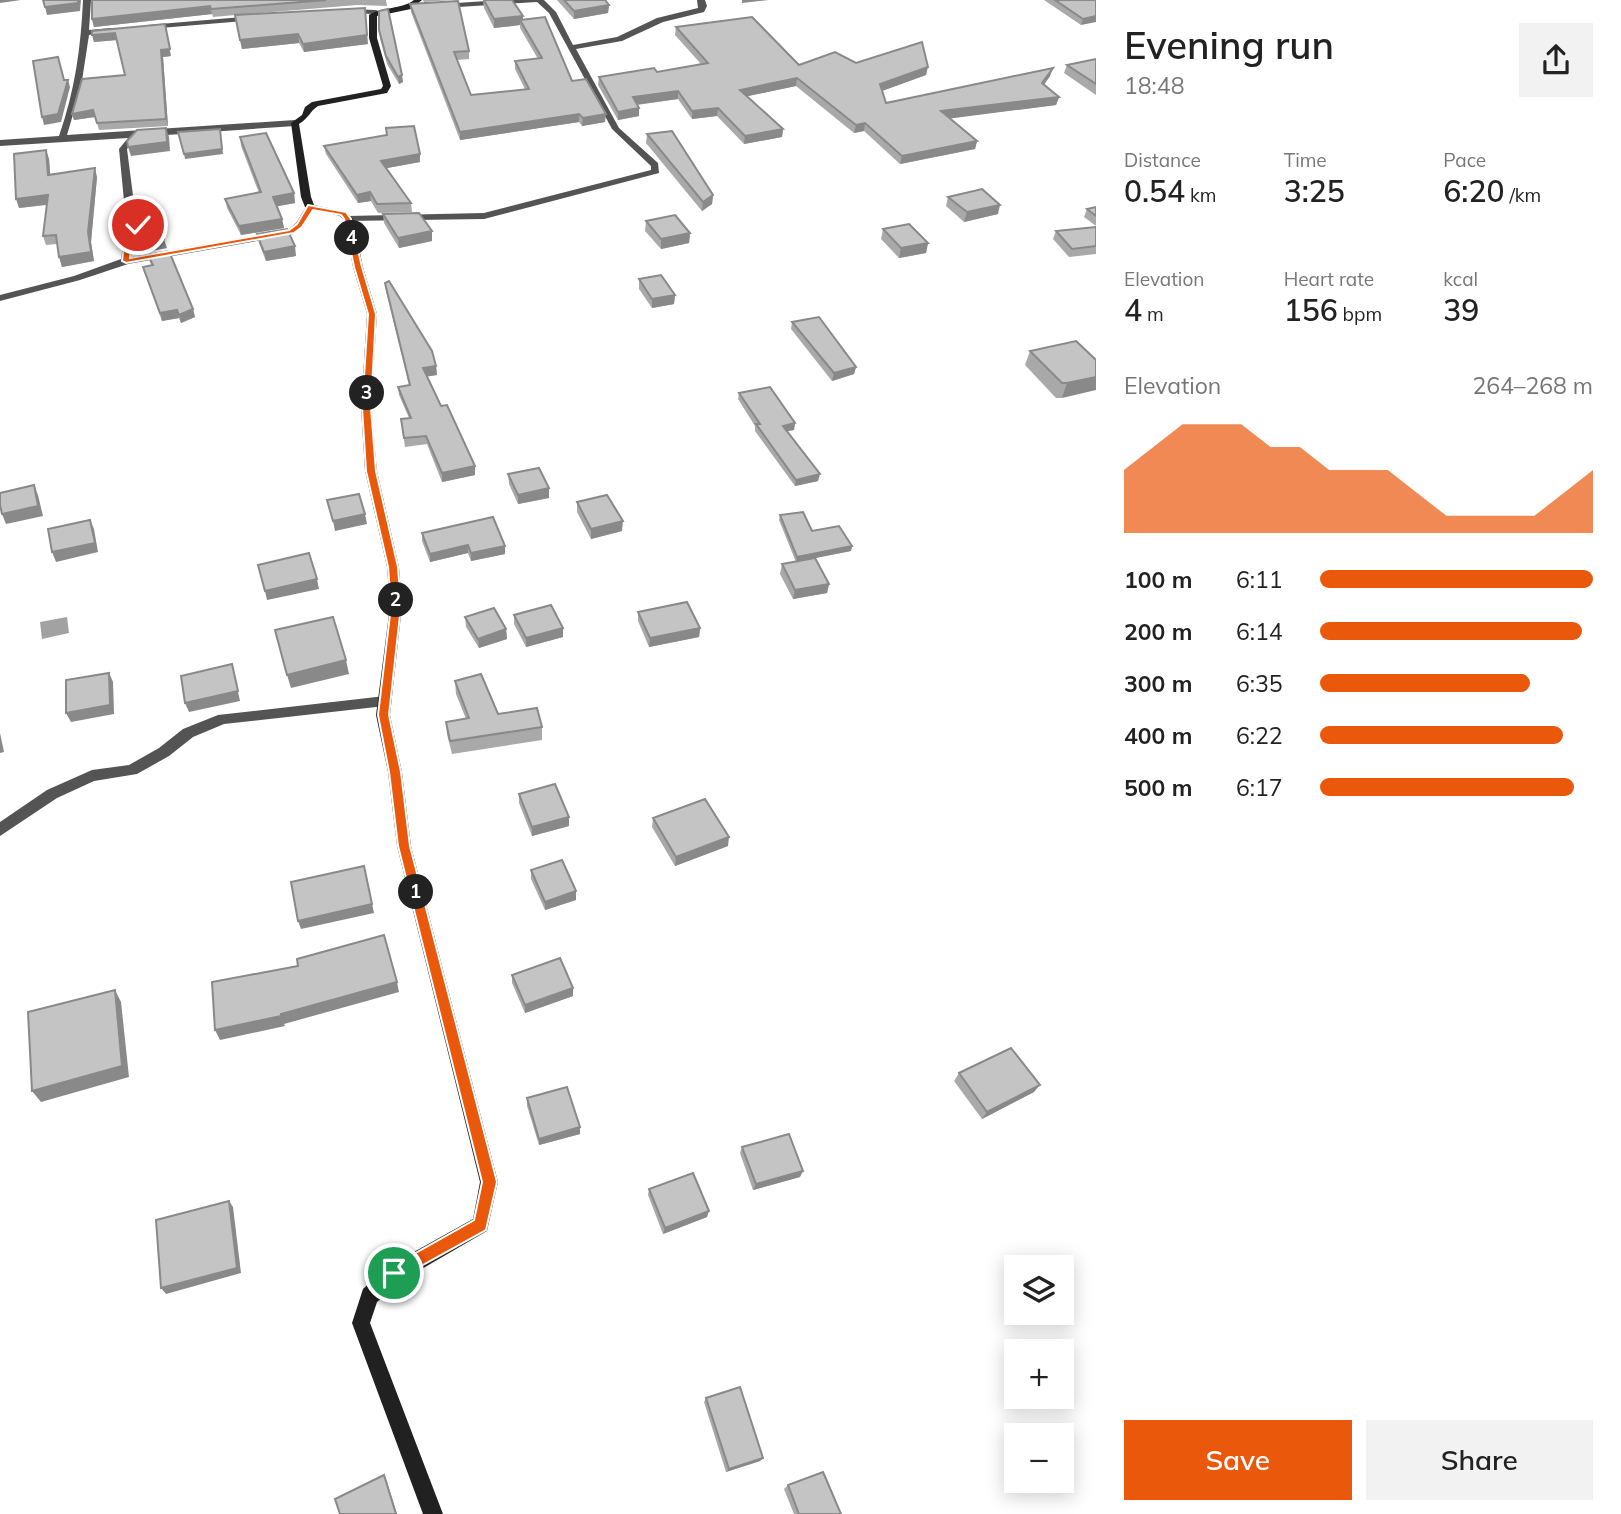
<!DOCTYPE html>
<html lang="en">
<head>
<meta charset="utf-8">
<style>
	body { margin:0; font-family:Mulish,sans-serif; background:#f2f2f2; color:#222; height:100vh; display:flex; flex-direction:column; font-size:26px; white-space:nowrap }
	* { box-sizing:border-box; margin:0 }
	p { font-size:23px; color:#767676 }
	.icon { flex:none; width:38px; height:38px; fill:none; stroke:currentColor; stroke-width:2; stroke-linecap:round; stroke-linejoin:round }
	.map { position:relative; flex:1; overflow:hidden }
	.details { display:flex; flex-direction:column; background:#fff; width:525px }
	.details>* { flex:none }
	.controls { position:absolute; left:1004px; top:1255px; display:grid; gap:14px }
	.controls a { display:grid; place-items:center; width:70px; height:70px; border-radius:0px; background:#fff; box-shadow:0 4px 18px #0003; font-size:35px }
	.pin { position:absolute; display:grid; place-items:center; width:60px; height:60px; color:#fff; margin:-30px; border:4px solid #fff; border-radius:50%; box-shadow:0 2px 7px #0007 }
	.km { position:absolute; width:35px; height:35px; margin:-18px; border-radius:50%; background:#222; color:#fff; font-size:19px; line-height:35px; text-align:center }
	.round { display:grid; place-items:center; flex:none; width:74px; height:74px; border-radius:0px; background:#f2f2f2 }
	.head { display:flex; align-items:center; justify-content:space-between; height:119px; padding:0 28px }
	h1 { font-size:38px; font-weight:600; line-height:52px }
	.metrics { display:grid; grid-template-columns:repeat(3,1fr); gap:10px; height:119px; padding:7px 28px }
	.metrics div { display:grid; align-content:center }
	.metrics b { font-size:30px; font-weight:600 }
	.metrics small { font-size:19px; font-weight:400 }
	.metrics p { font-size:19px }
	.chart { height:196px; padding:14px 28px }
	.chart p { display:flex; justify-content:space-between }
	.chart svg { width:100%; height:126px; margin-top:7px; fill:#ea580c; opacity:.7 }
	.button { display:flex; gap:14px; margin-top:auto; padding:14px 28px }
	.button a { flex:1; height:80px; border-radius:0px; background:#ea580c; color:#fff; font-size:28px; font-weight:600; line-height:80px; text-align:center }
	.button a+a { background:#f2f2f2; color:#222 }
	ul { padding:0 28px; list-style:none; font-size:23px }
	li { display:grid; grid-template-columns:112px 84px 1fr; align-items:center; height:52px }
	li i { height:18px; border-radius:9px; background:#ea580c }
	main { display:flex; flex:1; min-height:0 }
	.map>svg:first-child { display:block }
	.water { fill:#a2a2a2 }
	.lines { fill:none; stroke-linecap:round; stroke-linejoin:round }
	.street { fill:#545454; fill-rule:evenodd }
	.secondary { fill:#212121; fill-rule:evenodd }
	.wall { fill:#a9a9a9 }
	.shaded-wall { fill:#898989 }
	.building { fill:#c4c4c4; stroke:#898989; stroke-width:2 }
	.route { fill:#ea580c; stroke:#fff; stroke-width:2 }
</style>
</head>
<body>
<main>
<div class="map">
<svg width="1096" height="1514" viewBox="0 0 1096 1514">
	<rect width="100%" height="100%" fill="#fff"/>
	<path class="water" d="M67,617l2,16 -27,6 -2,-17z"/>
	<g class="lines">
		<g class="street">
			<path d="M83,0h8l-2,30 22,-2 4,2 -26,5 -8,52 -14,48 228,-15 4,3 -4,3 -157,11 -11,12 8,62 8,14 -10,20 -2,12 157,-27 8,-7 11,-18h6l2,2 -12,20 -12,8 -163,29 -48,16 -80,21v-6l74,-19 47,-17 2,-14 10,-20 -8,-14 -6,-62 9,-11 -128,8v-6l59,-4c16,-45 22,-90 24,-136z"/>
			<path d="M501,0h43l12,12 17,33 44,-8 40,-19 41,-10 -1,-8h8l2,6 -3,6 -41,10 -41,19 -46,8 43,79 39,35 1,10 -175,46 -139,2v-4l3,-1 136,-3 167,-43v-4l-39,-37 -63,-116 -12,-11 -95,6 -4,-2 4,-2z"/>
			<path d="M347,9l29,1 4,2 -4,2 -32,-1 -1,-2z"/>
			<path d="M254,16l4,2 -1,2 -109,9 -4,-2 4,-2z"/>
			<path d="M385,696l7,5 -7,5 -161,18 -31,13 -24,19 -32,18 -43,7 -37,17 -57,38v-14l47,-32 45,-20 37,-5 30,-17 24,-19 35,-14z"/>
		</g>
		<path class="secondary" d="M414,0h8l-11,9 -34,7v22l14,48 -4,7 -69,13c-9,6 -8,11 -19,18l12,73 3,8 32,7 7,7 10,48 14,47 -6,94 6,63 22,96 3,39 -12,109 12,57 9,74 87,336 -11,49 -86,50 -24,21 -7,21 73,191h-20l-71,-191 11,-34 24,-22 86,-48 7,-37 -83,-336 -9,-74 -12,-57 14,-109 -3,-39 -22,-96 -4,-63 6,-94 -14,-47 -9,-47 -4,-4 -35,-9 -4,-10 -10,-74 11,-8 3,-8 7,-5 69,-13 2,-3 -14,-48v-23c14,-9 32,-5 45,-15z"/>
	</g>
	<g class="wall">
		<path d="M92,0h294l1,6 -30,-1 -120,10 131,29 -64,8 -5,-9 -57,6 -7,-34 -22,2 -1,-3 -118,13 -2,-8z"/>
		<path d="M423,0h28l-27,2z"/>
		<path d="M483,0l40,20 82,102 -23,4 -3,-4 -119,18 -49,-128 -1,-8 59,47v8l-12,1 14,35 54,-6 -10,-20v-8l23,-2 -18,-31v-3l-26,3 -10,-20z"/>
		<path d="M557,0h48l4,5 -1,8 -34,6z"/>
		<path d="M1044,0h52l-15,25z"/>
		<path d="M676,27l123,38 57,-2 70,12 -44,16 4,12 164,-27 -6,9 15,12 -3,8 -107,13 28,23 -2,8 -75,15 -36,-33 -10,2 -58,-47 -49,10 36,33 -1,8 -38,7 -27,-28 -25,3 -14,-20 -41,6 2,3v8l-21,4 -20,-35 1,-8 58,-5 44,-8 -26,-29z"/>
		<path d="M379,30l24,52 -4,2 -12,-20 -7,-26z"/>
		<path d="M92,31l79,25 -8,1 5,69 -69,4 -4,-13 -21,3 -2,-6 53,-39 -8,-35 -23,2z"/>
		<path d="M1096,59v36l-32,-22 3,-8z"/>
		<path d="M647,134l66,61 -1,9 -10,7 -56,-68z"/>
		<path d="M240,137l54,56 1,10 -18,3 5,13 2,9 -43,7 -14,-27 -2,-9 34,-6 -18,-47z"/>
		<path d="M324,146l96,16 -33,6 24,35 1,9 -34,1 -7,-12 -13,2 -32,-49z"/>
		<path d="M46,150l3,9 1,16 47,2 -6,65 3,19 -32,6 -5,-23 -11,1 -3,-9 4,-31 -28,3z"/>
		<path d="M948,197l50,17 -34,8 -18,-16z"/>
		<path d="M1096,207v19l-12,-9 3,-8z"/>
		<path d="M383,214l49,27 -33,7 -15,-25z"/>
		<path d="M646,221l44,12 -1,10 -28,6 -16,-18z"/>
		<path d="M1096,227v27l-27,3 -16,-18 3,-8z"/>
		<path d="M883,229l45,14 -2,10 -27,5 -18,-19z"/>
		<path d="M136,231l31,17 -23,4 -6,-12z"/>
		<path d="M257,234l39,22 -30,5 -7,-18z"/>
		<path d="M148,255l45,54 2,8 -14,6 -2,-5 -17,3 -19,-54 8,-2z"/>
		<path d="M639,279l36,16 -1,9 -22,4 -13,-19z"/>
		<path d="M385,283l51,83 1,9 -10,1 48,99 -33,7 -15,-38 -22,3 -4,-28 8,-1 -10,-23 -1,-8 11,-2 -23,-94z"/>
		<path d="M792,322l64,45 -2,7 -22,7 -41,-52z"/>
		<path d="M1030,351l66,9 -34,38h-6l-31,-33z"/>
		<path d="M739,393l56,30 -1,7 -7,1 31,50 -23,5 -40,-55v-5l-17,-27z"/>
		<path d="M508,474l41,14v10l-31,6 -9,-20z"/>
		<path d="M577,502l45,29 -31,8 -14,-27z"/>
		<path d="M780,515l32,16 40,15 -1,5 -53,10 31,23 -2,9 -34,6 -13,-25 2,-10 14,-2 -17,-42z"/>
		<path d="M422,533l83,13v8l-34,7 -3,-8 -38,9 -8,-21z"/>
		<path d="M638,612l62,16 -1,9 -50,10 -11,-26z"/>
		<path d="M514,615l49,22 -37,10 -12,-23z"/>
		<path d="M465,617l41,12 1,10 -28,9 -13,-21z"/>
		<path d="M455,681l43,33 44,13v13l-90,14 -5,-20 -1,-12 20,-3 -10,-25z"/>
		<path d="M519,794l50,32 -37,10 -13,-33z"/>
		<path d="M653,818l75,28 -53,20 -23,-39z"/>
		<path d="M531,870l45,21v9l-31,10 -14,-31z"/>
		<path d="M512,975l61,21 -48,17 -13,-30z"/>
		<path d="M959,1073l75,19 -52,27 -28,-38z"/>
		<path d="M527,1098l53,29v7l-41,11 -12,-39z"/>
		<path d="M742,1147l58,30 -47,13 -13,-37z"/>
		<path d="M649,1189l58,28 -44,17 -15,-39z"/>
		<path d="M706,1398l57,60 -3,3 -34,11 -22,-70z"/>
		<path d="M788,1485l53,29h-47l-10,-25z"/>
	</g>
	<g class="shaded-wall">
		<path d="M0,0h21l-21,3z"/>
		<path d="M78,0h3l-1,11 -33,4 -2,-8z"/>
		<path d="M742,0h27l-27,3z"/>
		<path d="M609,5l-1,8 -34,6v-8z"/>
		<path d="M210,6l2,8 -118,13 -2,-8z"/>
		<path d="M365,8l3,36 -64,8 -1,-8z"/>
		<path d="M523,16v8l-3,-4v5l-26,3v-9z"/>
		<path d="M1096,16v6l-15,3 2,-6z"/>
		<path d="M165,24l6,32 -8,1 5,69 -2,-7 -5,-69z"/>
		<path d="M115,33l2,7 -23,2 -2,-7z"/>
		<path d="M298,34l1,9 -57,6 -2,-9z"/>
		<path d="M928,67l-2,8 -47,17 1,-8z"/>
		<path d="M1053,68l-3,8 -11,15 3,-8z"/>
		<path d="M402,75l1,7 -4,2 -1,-7z"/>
		<path d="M797,78l-1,8 -57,12 1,-8z"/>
		<path d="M68,80l2,7 -9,35 -17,3 -2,-8z"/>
		<path d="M678,91v8l-45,6v-8z"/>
		<path d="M1059,97l-3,8 -117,15 2,-9z"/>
		<path d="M639,108v8l-21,4v-8z"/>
		<path d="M718,108l-1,8 -25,3v-8z"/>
		<path d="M93,110l2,7 -21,3 -2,-6z"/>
		<path d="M579,114v8l-119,18v-8z"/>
		<path d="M606,114l-1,8 -23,4 1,-8z"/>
		<path d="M865,123l-1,8 -10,2 2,-8z"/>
		<path d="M166,128l3,9 1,14 -39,5 -3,-9z"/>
		<path d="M220,129l3,25 -38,5 -1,-5z"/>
		<path d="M783,129l-1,8 -38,7 1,-8z"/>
		<path d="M977,141l-2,8 -75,15 2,-8z"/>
		<path d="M46,150l3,9 2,25 -3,-9z"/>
		<path d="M420,154v8l-38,7 -1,-8z"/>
		<path d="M95,168l2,9 -6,65 3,19 -32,6 -3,-10 29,-25z"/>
		<path d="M370,192l1,9 -13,2 -1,-8z"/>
		<path d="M294,193l1,10 -21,4 -1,-10z"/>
		<path d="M48,195l3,9 -32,4 -3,-9z"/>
		<path d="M713,195l-1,9 -10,7 1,-9z"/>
		<path d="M1000,205l-2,9 -34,8 3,-10z"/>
		<path d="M282,219l2,9 -43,7 -2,-9z"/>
		<path d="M432,231v10l-33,7 -1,-10z"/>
		<path d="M690,233l-1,10 -28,6v-10z"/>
		<path d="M164,239l3,9 -23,4 -2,-9z"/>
		<path d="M928,243l-2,10 -27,5 2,-10z"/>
		<path d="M295,246l1,10 -30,5 -2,-9z"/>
		<path d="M675,295l-1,9 -22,4v-9z"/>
		<path d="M193,309l2,8 -14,6 -2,-8z"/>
		<path d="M177,310l2,8 -17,3 -2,-8z"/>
		<path d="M436,366l1,9 -13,2 -1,-9z"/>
		<path d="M856,367l-2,7 -22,7 2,-8z"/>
		<path d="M1096,377v13l-34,8 5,-15z"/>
		<path d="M795,423l-1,7 -12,2 1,-6z"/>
		<path d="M475,466v9l-33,7v-9z"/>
		<path d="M820,474l-2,7 -23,5 1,-6z"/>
		<path d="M34,485l4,10 5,21 -37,8 -4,-10z"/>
		<path d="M549,488v10l-31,6v-9z"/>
		<path d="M365,514l2,10 -32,7 -2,-10z"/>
		<path d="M90,520l4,9 4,23 -42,10 -4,-10z"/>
		<path d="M623,521l-1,10 -31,8v-10z"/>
		<path d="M468,545v8l-38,9v-8z"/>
		<path d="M505,546v8l-34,7v-8z"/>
		<path d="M852,546l-1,5 -55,11 1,-5z"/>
		<path d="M317,579l2,10 -52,11 -2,-9z"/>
		<path d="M829,584l-2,9 -34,6 2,-9z"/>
		<path d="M563,628v9l-37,10v-9z"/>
		<path d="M700,628l-1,9 -50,10 1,-9z"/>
		<path d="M506,629l1,10 -28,9 -1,-9z"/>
		<path d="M346,660l3,14 -58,14 -4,-13z"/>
		<path d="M232,664l8,37 -51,11 -4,-9z"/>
		<path d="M109,673l4,9 1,32 -43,8 -5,-9z"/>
		<path d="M0,733l4,19 -4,1z"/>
		<path d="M569,817v9l-37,10v-9z"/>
		<path d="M729,837l-1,9 -53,20 1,-9z"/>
		<path d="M364,866l10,47 -73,16 -3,-8z"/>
		<path d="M576,891v9l-31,10v-8z"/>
		<path d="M397,982l2,10 -115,32 1,2 -65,14 -5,-10z"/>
		<path d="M573,988v8l-48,17v-8z"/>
		<path d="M115,990l6,12 8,75 -88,25 -9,-11z"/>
		<path d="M1040,1085l-6,7 -52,27 5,-7z"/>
		<path d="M580,1127v7l-41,11v-6z"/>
		<path d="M803,1171l-3,6 -47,13 3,-6z"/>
		<path d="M229,1201l4,6 8,66 -75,21 -5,-6z"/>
		<path d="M709,1211l-2,6 -44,17 2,-6z"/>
		<path d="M763,1458l-3,3 -34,11 3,-3z"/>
		<path d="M384,1475l2,4 11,35h-1z"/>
	</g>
	<g class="building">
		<path d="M43,0h35v3l-33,4z"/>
		<path d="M92,0h234l-115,9 -1,-3 -118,13z"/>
		<path d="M484,0h28l11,16 -29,3z"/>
		<path d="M564,0h41l4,5 -35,6z"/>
		<path d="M1055,0h41v16l-13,3z"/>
		<path d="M458,1l11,50 -15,1 17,43 58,-6 -14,-28 27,-3 -22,-38 25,-3 27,64 14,-2 20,35 -23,4 -4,-4 -119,18 -50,-128z"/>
		<path d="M365,8l2,27 -64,9 -5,-10 -58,6 -5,-25z"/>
		<path d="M388,9l14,66 -4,2 -12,-21 -7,-26v-19z"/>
		<path d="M752,17l47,48 36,-13 21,11 66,-21 6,25 -48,17 6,19 167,-35 -11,15 17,14 -118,14 36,30 -75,15 -37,-33 -9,2 -59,-47 -57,12 43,39 -38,7 -27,-28 -26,3 -14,-20 -45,6 6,11 -21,4 -19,-35 55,-9 3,4 51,-9 -32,-36z"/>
		<path d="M165,24l5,25 -9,1 5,69 -69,4 -4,-13 -21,4 10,-35 43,-4 -10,-42 -23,2v-4z"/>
		<path d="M58,57l6,23h4l-10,34 -16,3 -9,-56z"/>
		<path d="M1096,59v25l-29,-19z"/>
		<path d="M414,126l6,28 -39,7 30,42 -34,1 -7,-12 -13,3 -33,-49 63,-11 -1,-7z"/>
		<path d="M166,128l1,14 -39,5 -1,-6 10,-11z"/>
		<path d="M220,129l2,20 -38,5 -6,-22z"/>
		<path d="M672,131l41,64 -10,7 -56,-68z"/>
		<path d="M266,133l28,60 -21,4 9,22 -43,7 -14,-27 36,-7 -21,-55z"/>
		<path d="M46,150l2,25 47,-7 -7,64 3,20 -32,5 -3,-22 -13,1 5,-41 -32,4 -2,-45z"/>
		<path d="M982,189l18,16 -33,7 -19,-15z"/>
		<path d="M1096,207v9l-9,-7z"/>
		<path d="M419,213l13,18 -34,7 -15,-24z"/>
		<path d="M675,215l15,18 -29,6 -15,-18z"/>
		<path d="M157,219l7,20 -22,4 -6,-12 3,-8z"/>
		<path d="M909,224l19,19 -27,5 -18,-19z"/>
		<path d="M1096,227v19l-24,3 -16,-18z"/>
		<path d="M287,229l8,17 -31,6 -7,-18z"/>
		<path d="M169,251l24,58 -14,6 -2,-5 -17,3 -17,-46 10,-2 -5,-10z"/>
		<path d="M661,275l14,20 -23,4 -13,-20z"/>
		<path d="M389,281l43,70 4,15 -13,2 18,38 6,-1 28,61 -33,7 -16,-37 -22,2 -3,-19 10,-1 -13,-31 12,-2 -25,-102z"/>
		<path d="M819,317l37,50 -22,6 -42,-51z"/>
		<path d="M1076,341l20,19v17l-29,6h-5l-32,-32z"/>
		<path d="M770,387l25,36 -12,3 37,48 -24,6 -40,-56h4l-21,-31z"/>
		<path d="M539,468l10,20 -31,7 -10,-21z"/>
		<path d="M34,485l4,21 -36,8 -2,-9v-12z"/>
		<path d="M359,494l6,20 -32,7 -6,-21z"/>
		<path d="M607,495l16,26 -32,8 -14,-27z"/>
		<path d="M803,512l9,19 27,-5 13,20 -55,11 -17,-42z"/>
		<path d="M493,517l12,29 -34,7 -3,-8 -38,9 -8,-21z"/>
		<path d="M90,520l5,23 -43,9 -4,-23z"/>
		<path d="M309,553l8,26 -52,12 -7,-26z"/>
		<path d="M815,558l14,26 -34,6 -13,-26z"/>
		<path d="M687,602l13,26 -50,10 -12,-26z"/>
		<path d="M551,605l12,23 -37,10 -12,-23z"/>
		<path d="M494,608l12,21 -28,10 -13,-22z"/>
		<path d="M333,617l13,43 -59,15 -12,-45z"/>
		<path d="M232,664l6,27 -53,12 -4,-27z"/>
		<path d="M109,673l1,32 -44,8v-33z"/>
		<path d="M481,674l17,40 39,-6 5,19 -92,14 -4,-19 23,-4 -14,-37z"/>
		<path d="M555,784l14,33 -37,10 -13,-33z"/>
		<path d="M705,799l24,38 -53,20 -23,-39z"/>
		<path d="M562,860l14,31 -31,11 -14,-32z"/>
		<path d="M364,866l8,38 -74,17 -7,-39z"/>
		<path d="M384,935l13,47 -116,32v2l-66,14 -3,-48 86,-16 -1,-7z"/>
		<path d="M560,958l13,30 -48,17 -13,-30z"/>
		<path d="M115,990l7,76 -90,25 -4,-79z"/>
		<path d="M1011,1048l29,37 -53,27 -28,-39z"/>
		<path d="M567,1087l13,40 -41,12 -12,-41z"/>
		<path d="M789,1134l14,37 -47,13 -14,-37z"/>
		<path d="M693,1173l16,38 -44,17 -16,-39z"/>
		<path d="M229,1201l8,67 -76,20 -5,-68z"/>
		<path d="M740,1387l23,71 -34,11 -23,-71z"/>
		<path d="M823,1472l18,42h-42l-11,-29z"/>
		<path d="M384,1475l12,39h-56l-5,-15z"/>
	</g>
	<path class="route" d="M308,205l38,7 5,7 11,48 14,47 -5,94 5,63 22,96 3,39 -12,109 12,57 9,74 87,336 -11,48 -92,51 -5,-2 -2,-6 2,-5 85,-48 8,-38 -84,-336 -9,-74 -11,-57 13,-109 -3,-39 -22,-96 -4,-63 6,-94 -14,-47 -10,-48 -3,-4 -28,-5 -11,17 -8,6 -168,30 -4,-2 2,-16 11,-21 6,1 -10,20 -1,13 159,-28 8,-6z"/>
</svg>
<div class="controls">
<a><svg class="icon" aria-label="layers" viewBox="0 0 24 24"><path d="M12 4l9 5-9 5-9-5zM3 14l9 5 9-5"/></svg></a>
<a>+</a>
<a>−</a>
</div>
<div class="pin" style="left:394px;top:1273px;background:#1e9e55"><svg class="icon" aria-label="arrive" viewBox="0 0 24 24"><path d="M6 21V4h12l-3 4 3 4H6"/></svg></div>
<div class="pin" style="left:138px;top:225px;background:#d93025"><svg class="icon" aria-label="check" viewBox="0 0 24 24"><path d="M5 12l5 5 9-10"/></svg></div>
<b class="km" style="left:416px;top:892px">1</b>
<b class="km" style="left:396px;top:600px">2</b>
<b class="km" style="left:367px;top:393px">3</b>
<b class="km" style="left:352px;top:238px">4</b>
</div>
<section class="details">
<div class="head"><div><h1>Evening run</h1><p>18:48</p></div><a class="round"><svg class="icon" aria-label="share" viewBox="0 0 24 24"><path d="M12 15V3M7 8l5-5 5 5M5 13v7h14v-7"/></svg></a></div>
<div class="metrics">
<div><p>Distance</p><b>0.54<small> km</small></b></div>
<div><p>Time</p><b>3:25</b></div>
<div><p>Pace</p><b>6:20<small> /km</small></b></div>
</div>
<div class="metrics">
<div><p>Elevation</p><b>4<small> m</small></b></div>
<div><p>Heart rate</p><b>156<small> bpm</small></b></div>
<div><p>kcal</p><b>39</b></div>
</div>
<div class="chart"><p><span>Elevation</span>264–268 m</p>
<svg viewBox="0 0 160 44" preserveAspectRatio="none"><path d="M0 44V22L10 14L20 6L30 6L40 6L50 14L60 14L70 22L80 22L90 22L100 30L110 38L120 38L130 38L140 38L150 30L160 22V44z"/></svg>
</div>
<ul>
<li><b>100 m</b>6:11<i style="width:100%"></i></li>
<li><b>200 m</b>6:14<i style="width:96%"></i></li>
<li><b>300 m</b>6:35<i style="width:77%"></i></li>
<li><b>400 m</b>6:22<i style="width:89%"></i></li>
<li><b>500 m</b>6:17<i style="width:93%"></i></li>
</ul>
<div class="button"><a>Save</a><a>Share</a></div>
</section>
</main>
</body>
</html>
